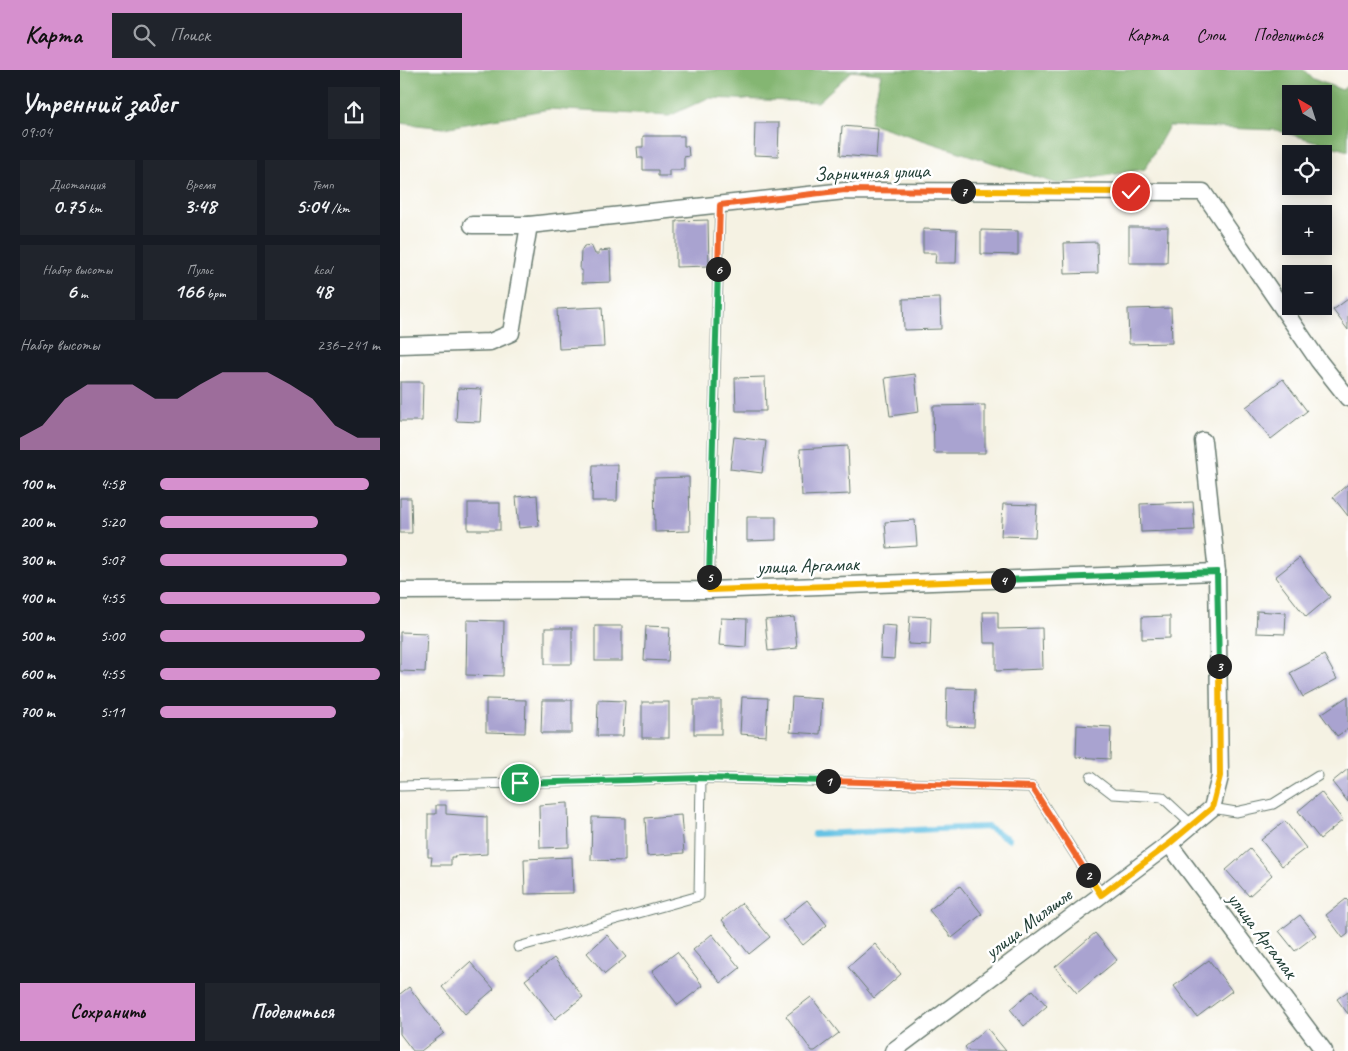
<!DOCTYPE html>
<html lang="ru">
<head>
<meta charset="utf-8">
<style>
	body { margin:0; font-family:Caveat,sans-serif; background:#20242c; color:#f1f3f6; height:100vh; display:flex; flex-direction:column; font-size:19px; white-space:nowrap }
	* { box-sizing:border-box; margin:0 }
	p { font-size:16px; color:#9ea1a6 }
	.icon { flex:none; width:28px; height:28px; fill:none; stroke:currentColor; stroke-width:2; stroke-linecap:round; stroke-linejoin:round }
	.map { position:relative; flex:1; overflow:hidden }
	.drawer { display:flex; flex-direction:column; background:#171b24; width:400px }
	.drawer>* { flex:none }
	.needle { width:32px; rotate:321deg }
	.tools { position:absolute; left:882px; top:15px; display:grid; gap:10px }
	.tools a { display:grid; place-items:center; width:50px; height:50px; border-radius:0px; background:#171b24; box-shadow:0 2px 12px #0003; font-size:25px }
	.pin { position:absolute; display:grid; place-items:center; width:42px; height:42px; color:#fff; margin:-21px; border:2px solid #fff; border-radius:50%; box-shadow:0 1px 5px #0007 }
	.km { position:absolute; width:25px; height:25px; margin:-12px; border-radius:50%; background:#222; color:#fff; font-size:14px; line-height:25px; text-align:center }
	.round { display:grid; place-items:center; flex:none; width:52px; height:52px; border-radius:0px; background:#20242c }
	.headline { display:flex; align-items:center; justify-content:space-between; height:85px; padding:0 20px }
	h1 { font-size:28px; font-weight:800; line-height:38px }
	.figures { display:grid; grid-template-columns:repeat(3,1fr); gap:8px; height:85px; padding:5px 20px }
	.figures div { display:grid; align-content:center; border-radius:0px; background:#20242c; text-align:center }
	.figures b { font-size:21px; font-weight:800 }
	.figures small { font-size:14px; font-weight:400 }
	.figures p { font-size:14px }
	.chart { height:140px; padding:10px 20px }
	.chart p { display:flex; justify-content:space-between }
	.chart svg { width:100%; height:90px; margin-top:5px; fill:#d690ce; opacity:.7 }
	.cta { display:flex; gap:10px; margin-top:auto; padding:10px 20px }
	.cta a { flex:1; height:58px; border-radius:0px; background:#d690ce; color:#111; font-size:20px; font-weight:800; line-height:58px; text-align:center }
	.cta a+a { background:#20242c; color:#f1f3f6 }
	ul { padding:0 20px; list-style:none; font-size:16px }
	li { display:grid; grid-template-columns:80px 60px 1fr; align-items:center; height:38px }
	li i { height:12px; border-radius:6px; background:#d690ce }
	header { display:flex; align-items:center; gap:30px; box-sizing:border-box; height:70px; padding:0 25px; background:#d690ce; color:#111 }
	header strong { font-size:24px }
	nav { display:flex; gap:28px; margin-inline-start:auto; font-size:18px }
	.search { width:350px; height:45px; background:#20242c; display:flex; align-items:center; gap:12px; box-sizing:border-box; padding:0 18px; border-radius:0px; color:#9ea1a6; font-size:19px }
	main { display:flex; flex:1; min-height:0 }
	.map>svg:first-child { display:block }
	.forest { fill:#84b672; stroke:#527a53; fill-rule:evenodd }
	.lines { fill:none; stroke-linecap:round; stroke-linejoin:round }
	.stream { stroke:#66c2e4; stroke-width:6 }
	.building { fill:#a9a3d0 }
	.service-casing { stroke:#6a7c71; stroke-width:11 }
	.minor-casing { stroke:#6a7c71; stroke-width:19 }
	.service { stroke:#fff; stroke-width:9 }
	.minor { stroke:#fff; stroke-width:16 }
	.split-1-casing { stroke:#fff; stroke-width:10 }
	.split-2-casing { stroke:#fff; stroke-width:10 }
	.split-3-casing { stroke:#fff; stroke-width:10 }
	.split-4-casing { stroke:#fff; stroke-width:10 }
	.split-5-casing { stroke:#fff; stroke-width:10 }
	.split-6-casing { stroke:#fff; stroke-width:10 }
	.split-7-casing { stroke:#fff; stroke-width:10 }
	.split-8-casing { stroke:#fff; stroke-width:10 }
	.split-1 { stroke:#22a559; stroke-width:6 }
	.split-2 { stroke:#f0652b; stroke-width:6 }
	.split-3 { stroke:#f5b400; stroke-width:6 }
	.split-4 { stroke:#22a559; stroke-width:6 }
	.split-5 { stroke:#f5b400; stroke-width:6 }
	.split-6 { stroke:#22a559; stroke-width:6 }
	.split-7 { stroke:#f0652b; stroke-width:6 }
	.split-8 { stroke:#f5b400; stroke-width:6 }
	.labels { text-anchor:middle; stroke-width:5; stroke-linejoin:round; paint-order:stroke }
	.street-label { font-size:20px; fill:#1f3d34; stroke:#fff }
</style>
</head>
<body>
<header>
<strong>Карта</strong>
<div class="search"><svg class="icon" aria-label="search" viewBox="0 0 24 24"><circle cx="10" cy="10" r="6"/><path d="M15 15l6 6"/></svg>Поиск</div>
<nav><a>Карта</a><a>Слои</a><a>Поделиться</a></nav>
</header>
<main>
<section class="drawer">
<div class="headline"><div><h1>Утренний забег</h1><p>09:04</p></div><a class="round"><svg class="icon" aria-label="share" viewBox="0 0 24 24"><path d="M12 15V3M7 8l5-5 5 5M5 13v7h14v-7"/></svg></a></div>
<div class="figures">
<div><p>Дистанция</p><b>0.75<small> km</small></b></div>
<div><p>Время</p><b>3:48</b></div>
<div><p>Темп</p><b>5:04<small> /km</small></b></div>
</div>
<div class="figures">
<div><p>Набор высоты</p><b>6<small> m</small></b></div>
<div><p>Пульс</p><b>166<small> bpm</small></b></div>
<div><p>kcal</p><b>48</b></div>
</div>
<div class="chart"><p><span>Набор высоты</span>236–241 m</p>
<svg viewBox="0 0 160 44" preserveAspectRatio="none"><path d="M0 44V38L10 32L20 19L30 12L40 12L50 12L60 19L70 19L80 12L90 6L100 6L110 6L120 12L130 19L140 32L150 38L160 38V44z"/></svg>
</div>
<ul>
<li><b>100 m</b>4:58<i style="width:95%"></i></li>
<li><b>200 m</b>5:20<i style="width:72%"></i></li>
<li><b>300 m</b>5:07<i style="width:85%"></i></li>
<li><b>400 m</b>4:55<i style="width:100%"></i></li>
<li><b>500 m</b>5:00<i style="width:93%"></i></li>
<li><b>600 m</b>4:55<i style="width:100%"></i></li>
<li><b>700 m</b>5:11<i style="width:80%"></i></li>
</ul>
<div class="cta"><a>Сохранить</a><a>Поделиться</a></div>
</section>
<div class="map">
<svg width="948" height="981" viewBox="0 0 948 981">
	<rect width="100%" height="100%" fill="#fff"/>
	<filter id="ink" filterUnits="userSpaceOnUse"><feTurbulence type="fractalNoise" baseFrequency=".02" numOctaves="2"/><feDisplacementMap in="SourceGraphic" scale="10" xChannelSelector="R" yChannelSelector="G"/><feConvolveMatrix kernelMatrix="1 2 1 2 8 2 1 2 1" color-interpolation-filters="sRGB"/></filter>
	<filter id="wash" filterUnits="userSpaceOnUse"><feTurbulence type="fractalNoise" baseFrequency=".0096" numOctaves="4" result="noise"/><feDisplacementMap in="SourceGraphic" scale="20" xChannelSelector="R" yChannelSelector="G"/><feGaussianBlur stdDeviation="1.12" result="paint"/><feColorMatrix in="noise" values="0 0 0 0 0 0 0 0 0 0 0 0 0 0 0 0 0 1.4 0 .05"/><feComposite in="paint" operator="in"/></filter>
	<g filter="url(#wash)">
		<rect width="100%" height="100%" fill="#f5f2e3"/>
		<path class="forest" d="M0,0h904l9,9 29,11 6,-5v66l-72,-21 -107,-4 -24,43 -87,15 -188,-61 11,-49 -29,-3 -34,31 -110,-4 -39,18 -120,-7 -105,19 -44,-5zM891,24h33v32h-33z"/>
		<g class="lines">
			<path class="stream" d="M414,764l174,-7 20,12"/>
		</g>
		<g id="blocks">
			<g class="building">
				<path d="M355,53h24l-1,33 -24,-1z"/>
				<path d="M442,56l36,3 -2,29 -36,-3z"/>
				<path d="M243,66h41v10h4l1,10 -5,1v13h-15v6h-11v-6h-15v-12h-5l-1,-11h6z"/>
				<path d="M308,150l1,46 -33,1v-46z"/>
				<path d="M729,157h39l-1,36h-38z"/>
				<path d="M523,159l34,1 -1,33h-21l1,-10h-13z"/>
				<path d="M581,160l37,1v24l-37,-1z"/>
				<path d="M697,172l1,31 -33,1 -1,-31z"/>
				<path d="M191,175l4,9h4v-3l11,-1 1,32 -29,1v-13h-2l1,-19 3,-5z"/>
				<path d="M540,228l1,31 -37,1 -1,-31z"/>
				<path d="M948,229v31l-15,-20z"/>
				<path d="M202,237l2,40 -45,2 -2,-40z"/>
				<path d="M771,238l1,35 -43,1 -1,-35z"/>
				<path d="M515,304l4,38 -29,4 -5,-38z"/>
				<path d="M365,307l1,34h-30l-1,-33z"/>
				<path d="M883,309l24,32 -36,28 -25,-32z"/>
				<path d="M0,312h23l-1,39h-22z"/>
				<path d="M58,318l24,1 -2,33 -24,-1z"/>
				<path d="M585,335v48h-51l-1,-47z"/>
				<path d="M334,367l32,4 -4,32 -32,-4z"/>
				<path d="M448,376l2,48 -48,2 -2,-47z"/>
				<path d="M193,395h25l-1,36h-25z"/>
				<path d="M289,407l1,54 -35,1 -1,-54z"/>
				<path d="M948,414v32l-15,-19z"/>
				<path d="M137,425l2,31 -20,2 -3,-31z"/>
				<path d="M0,428h11l1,35h-12z"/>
				<path d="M793,432l2,28 -54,2 -1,-28z"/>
				<rect x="68" y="433" width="32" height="27"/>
				<path d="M603,434l34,1 -2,32 -34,-1z"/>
				<path d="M347,447h29v23l-29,1z"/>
				<path d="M515,450l2,26 -30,2 -2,-26z"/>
				<path d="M899,488l31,39 -24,20 -31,-40z"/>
				<path d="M857,541l29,2 -1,21 -29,-1z"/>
				<path d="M583,542h15v17l44,-1 1,41 -47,2v-28h-12z"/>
				<path d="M510,546l21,1 -1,28 -22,-1z"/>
				<path d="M770,546v22l-28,1v-22z"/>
				<path d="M394,547l3,31 -29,3 -3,-31z"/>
				<path d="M321,548l26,1 -1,28 -27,-2z"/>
				<path d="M67,550l37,1 -1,55 -37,-1z"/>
				<path d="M482,555l14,1 -2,33 -14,-1z"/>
				<rect x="195" y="556" width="27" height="35"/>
				<path d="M246,556l24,1 -2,34 -24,-1z"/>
				<rect x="145" y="558" width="27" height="36"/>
				<path d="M0,562l27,1 -2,39 -25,-1z"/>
				<path d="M924,585l13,24 -34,18 -13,-24z"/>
				<path d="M547,618l28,1 -1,38 -28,-1z"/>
				<path d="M948,626v33l-11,7 -16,-22z"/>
				<path d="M342,627l26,1 -2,38 -26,-2z"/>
				<path d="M392,627l30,2 -2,35 -30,-2z"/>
				<path d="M86,629l40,1 -1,33 -39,-1z"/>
				<path d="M142,630h30v33h-31z"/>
				<path d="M198,630l27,1 -2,35h-26z"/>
				<rect x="294" y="630" width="27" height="34"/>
				<rect x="242" y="632" width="27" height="36"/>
				<path d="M677,655l34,2 -1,32 -34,-2z"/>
				<path d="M948,699v33l-16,-20z"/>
				<path d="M921,722l22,28 -23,19 -22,-28z"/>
				<path d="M168,733l1,44 -29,1 -1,-43z"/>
				<path d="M36,735h10v9l41,3v37l-33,2 1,1h-4v8h-20l1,-8h-4v-43h8z"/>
				<path d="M281,745l3,38 -37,3 -2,-38z"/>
				<path d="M192,747l33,1v43l-34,-1z"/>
				<path d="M885,751l21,27 -24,18 -21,-26z"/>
				<path d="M850,779l22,26 -23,21 -23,-26z"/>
				<path d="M172,787l1,36 -48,1 -1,-35z"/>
				<path d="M560,816l22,28 -30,24 -23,-28z"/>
				<path d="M946,829l2,2v33l-5,4 -17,-23z"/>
				<path d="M407,830l20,25 -24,20 -21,-25z"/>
				<path d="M342,833l28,34 -21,17 -27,-34z"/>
				<path d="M900,845l16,20 -21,16 -16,-20z"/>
				<path d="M695,863l22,27 -40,33 -22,-26z"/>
				<path d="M312,864l28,34 -19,15 -28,-33z"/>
				<path d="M207,865l19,22 -21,17 -18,-21z"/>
				<path d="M475,874l26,30 -27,24 -26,-31z"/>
				<path d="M277,882l26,34 -25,19 -26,-34z"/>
				<path d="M154,888l29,39 -28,22 -30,-39z"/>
				<path d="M809,890l23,31 -35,26 -23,-31z"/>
				<path d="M70,892l24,27 -29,25 -23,-27z"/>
				<path d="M9,917l35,46 -23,18h-8l-13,-17v-40z"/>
				<path d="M633,920l14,16 -23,20 -14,-17z"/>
				<path d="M948,921v23l-11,-15z"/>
				<path d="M411,927l28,36 -24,18h-3l-26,-35z"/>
				<path d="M587,958l19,23h-38l-3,-4z"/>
			</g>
		</g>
	</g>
	<g filter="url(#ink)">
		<use href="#blocks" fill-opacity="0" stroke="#6a7c71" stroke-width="1"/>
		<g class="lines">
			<g class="service-casing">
				<g id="service">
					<path d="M309,520l11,-385"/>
					<path d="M691,707l22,17 49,3 30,28"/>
					<path d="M0,716l301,-8 331,9 69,108"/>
					<path d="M812,738l24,4 37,-8 45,-28"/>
					<path d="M118,877l181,-51 2,-118"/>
				</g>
			</g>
			<g class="minor-casing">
				<g id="minor">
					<path d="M72,155h57l316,-34 358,1 115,168 30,38"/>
					<path d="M0,275l90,-3 21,-9 18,-108"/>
					<path d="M0,521l309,-1 508,-18"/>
					<path d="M769,774l155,207"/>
					<path d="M493,981l276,-207 43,-36 8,-31 -3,-205 -14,-131"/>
				</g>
			</g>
			<use href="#service" class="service"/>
			<use href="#minor" class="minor"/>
		</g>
	</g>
	<g class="lines" filter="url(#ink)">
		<g class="split-1-casing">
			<path id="split-1" d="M120,713l180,-5 128,3"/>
		</g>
		<g class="split-2-casing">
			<path id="split-2" d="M428,711l204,6 56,88"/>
		</g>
		<g class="split-3-casing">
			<path id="split-3" d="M688,805l13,20 68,-51 43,-36 8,-32 -1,-110"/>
		</g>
		<g class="split-4-casing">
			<path id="split-4" d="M603,510l214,-8 2,94"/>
		</g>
		<g class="split-5-casing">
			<path id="split-5" d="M309,507v13l294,-10"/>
		</g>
		<g class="split-6-casing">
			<path id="split-6" d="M309,507l9,-308"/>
		</g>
		<g class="split-7-casing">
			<path id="split-7" d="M318,199l2,-64 125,-15 118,1"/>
		</g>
		<g class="split-8-casing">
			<path id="split-8" d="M563,121l168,1"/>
		</g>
		<use href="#split-1" class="split-1"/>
		<use href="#split-2" class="split-2"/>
		<use href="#split-3" class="split-3"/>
		<use href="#split-4" class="split-4"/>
		<use href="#split-5" class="split-5"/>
		<use href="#split-6" class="split-6"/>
		<use href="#split-7" class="split-7"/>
		<use href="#split-8" class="split-8"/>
	</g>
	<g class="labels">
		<g class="street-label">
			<text transform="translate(472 102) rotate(-2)" y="7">Зарничная улица</text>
			<text transform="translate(408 495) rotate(-2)" y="7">улица Аргамак</text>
			<text transform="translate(628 853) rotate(-37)" y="7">улица Миляшле</text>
			<text transform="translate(863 865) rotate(53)" y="7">улица Аргамак</text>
		</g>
	</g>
</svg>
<div class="tools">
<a><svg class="needle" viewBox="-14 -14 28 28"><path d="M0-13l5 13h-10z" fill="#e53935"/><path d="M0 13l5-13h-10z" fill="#9ea1a6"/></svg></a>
<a><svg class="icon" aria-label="locate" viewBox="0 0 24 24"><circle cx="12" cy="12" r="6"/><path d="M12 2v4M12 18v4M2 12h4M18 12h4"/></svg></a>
<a>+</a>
<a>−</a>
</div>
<div class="pin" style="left:120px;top:713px;background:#1e9e55"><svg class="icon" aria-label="arrive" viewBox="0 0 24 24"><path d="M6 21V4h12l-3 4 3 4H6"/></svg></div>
<div class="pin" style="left:731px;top:122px;background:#d93025"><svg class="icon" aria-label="check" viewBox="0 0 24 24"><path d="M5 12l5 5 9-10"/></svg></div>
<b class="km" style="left:428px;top:711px">1</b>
<b class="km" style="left:688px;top:805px">2</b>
<b class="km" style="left:819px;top:596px">3</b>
<b class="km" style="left:603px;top:510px">4</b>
<b class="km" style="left:309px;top:507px">5</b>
<b class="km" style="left:318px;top:199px">6</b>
<b class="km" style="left:563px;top:121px">7</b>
</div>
</main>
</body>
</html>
